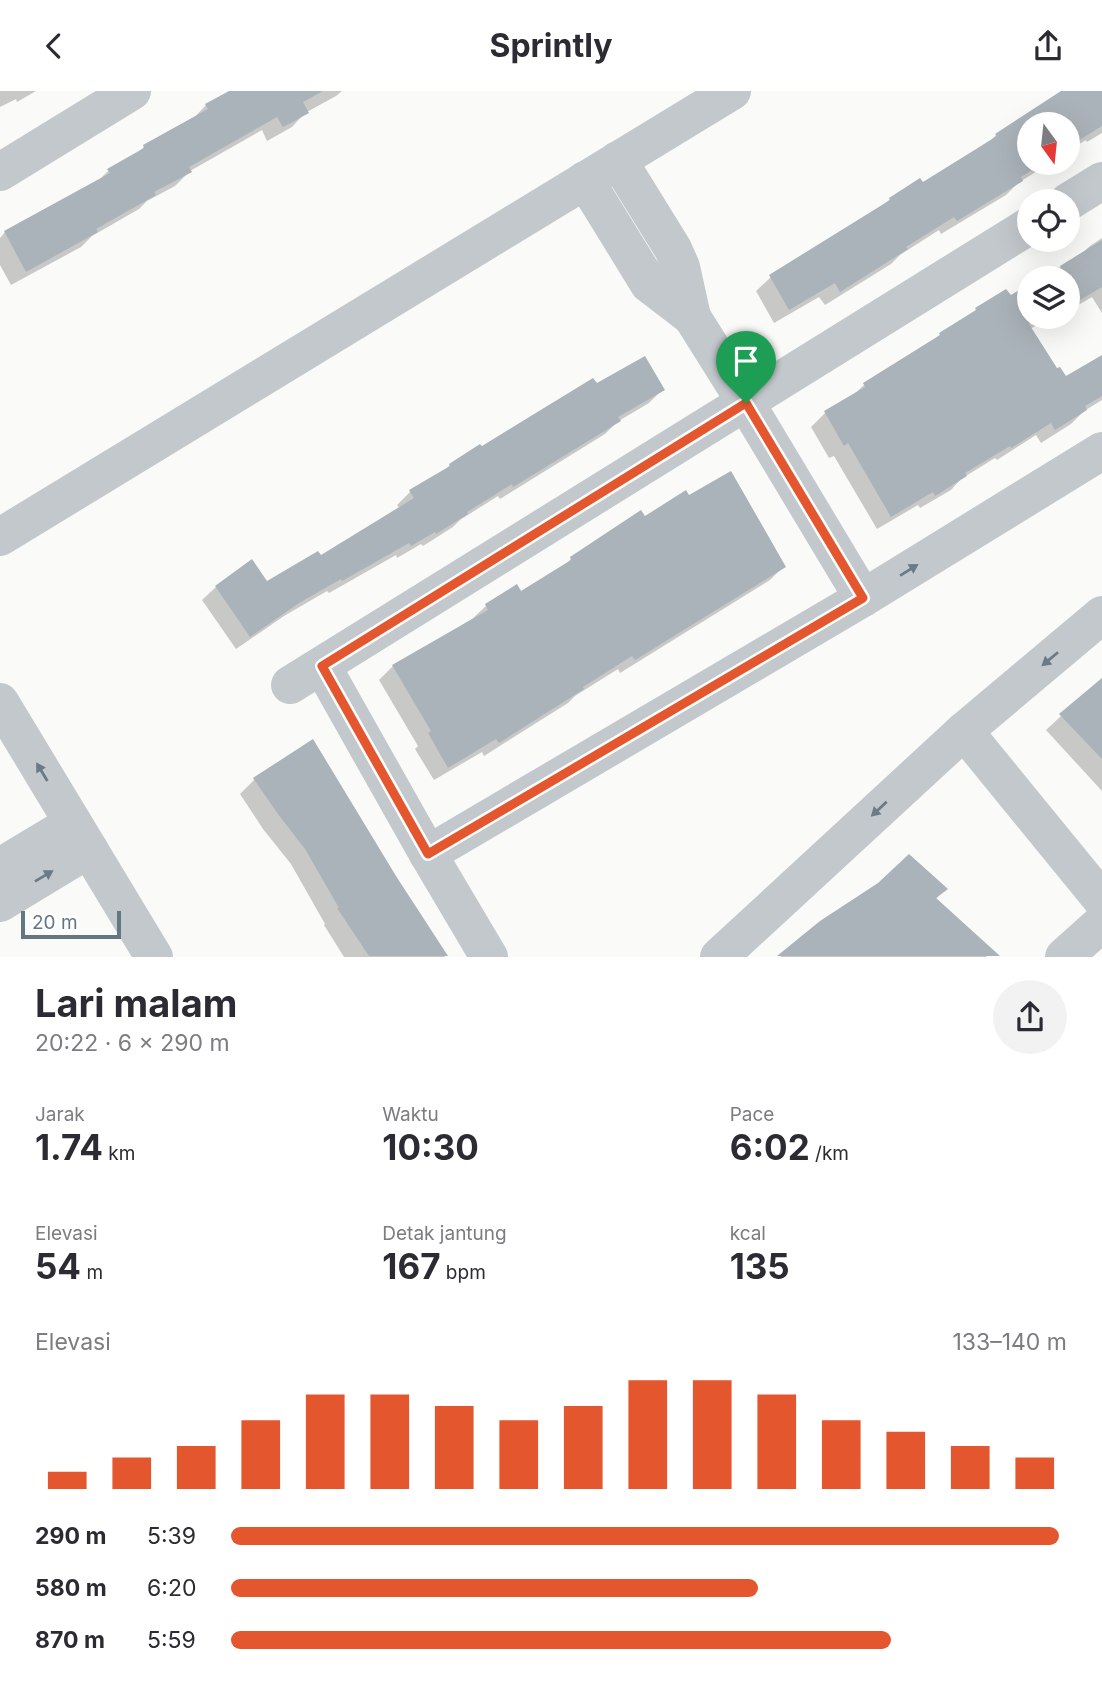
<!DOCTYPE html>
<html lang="id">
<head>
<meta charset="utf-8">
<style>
	body { margin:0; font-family:Inter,sans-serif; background:#f2f2f3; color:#2b2b33; height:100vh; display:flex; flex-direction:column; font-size:26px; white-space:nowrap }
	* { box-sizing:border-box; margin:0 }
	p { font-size:23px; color:#7c7c81 }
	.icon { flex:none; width:38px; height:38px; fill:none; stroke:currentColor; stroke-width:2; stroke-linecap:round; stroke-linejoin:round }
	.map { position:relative; height:866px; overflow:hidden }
	.drawer { display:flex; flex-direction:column; background:#fff; flex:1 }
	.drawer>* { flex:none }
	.needle { width:46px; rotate:165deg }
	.tools { position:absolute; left:1017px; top:21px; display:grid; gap:14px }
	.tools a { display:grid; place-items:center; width:63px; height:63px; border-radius:50%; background:#fff; box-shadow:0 7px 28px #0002; font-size:35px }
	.scale { position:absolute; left:21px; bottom:18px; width:100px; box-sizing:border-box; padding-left:7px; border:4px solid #657683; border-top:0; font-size:19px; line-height:24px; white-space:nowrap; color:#657683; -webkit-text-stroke:5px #fff; paint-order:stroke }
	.pin { position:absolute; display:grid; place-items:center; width:60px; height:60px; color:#fff; margin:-72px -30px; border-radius:50% 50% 50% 0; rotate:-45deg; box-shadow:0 0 7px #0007 }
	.pin .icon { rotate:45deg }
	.round { display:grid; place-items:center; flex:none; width:74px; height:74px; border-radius:37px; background:#f2f2f3 }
	.overview { display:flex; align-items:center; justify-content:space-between; height:119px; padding:0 35px }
	h1 { font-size:38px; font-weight:700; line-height:52px }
	.figures { display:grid; grid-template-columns:repeat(3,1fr); gap:10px; height:119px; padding:7px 35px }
	.figures div { display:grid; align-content:center }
	.figures b { font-size:35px; font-weight:700 }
	.figures small { font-size:19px; font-weight:400 }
	.figures p { font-size:19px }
	.chart { height:196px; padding:14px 35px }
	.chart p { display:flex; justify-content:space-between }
	.chart svg { width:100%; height:126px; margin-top:7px; stroke:#e4572e; stroke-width:6 }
	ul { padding:0 35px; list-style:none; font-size:23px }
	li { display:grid; grid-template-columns:112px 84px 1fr; align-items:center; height:52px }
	li i { height:18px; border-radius:9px; background:#e4572e }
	header { display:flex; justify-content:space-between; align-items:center; height:91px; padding:0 35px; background:#fff; font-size:32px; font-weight:700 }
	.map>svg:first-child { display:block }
	.shadow { fill:#0003 }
	.building { fill:#aab3b9 }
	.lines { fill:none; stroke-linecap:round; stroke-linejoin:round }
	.minor { stroke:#c3c8cc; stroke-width:38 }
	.oneway { fill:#6a7a87 }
	.route-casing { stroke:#fff; stroke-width:14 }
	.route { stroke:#e4572e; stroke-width:9 }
</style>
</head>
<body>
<header><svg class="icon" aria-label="back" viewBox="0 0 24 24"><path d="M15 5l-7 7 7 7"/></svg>Sprintly<svg class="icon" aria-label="share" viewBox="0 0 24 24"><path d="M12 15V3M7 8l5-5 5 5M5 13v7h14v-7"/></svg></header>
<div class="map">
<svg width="1102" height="866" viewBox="0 0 1102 866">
	<rect width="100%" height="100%" fill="#fafaf8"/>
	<g class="shadow">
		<path d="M0,0h36l-19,11 -1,-3 -16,8z"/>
		<path d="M256,0h86l-6,5 -31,17 -13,14 -25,14 -5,-11 -72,41 -15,15 -28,15 -8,8 -47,27 -11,11 -70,38 -11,-20v-27l5,-6 92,-50 12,-12 26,-15 9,-8 47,-26 15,-16z"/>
		<path d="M1064,0h38v42l-15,9 -1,-2 -18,11v-27h-39v39h21l-32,20 -12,12 -65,39 -2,-4 -39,25 -9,9 -66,41 -6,-8 -45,26 -18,-32 15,-14 110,-69 9,-9 32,-15 64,-39 10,-10z"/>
		<path d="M1102,147v75l-10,-16 -24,14v-33h-26l38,-23 10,-9z"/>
		<path d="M1029,195v31h22l-21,12 27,42 8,8 37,-23v44l-18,11 -13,13 -30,19 -5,-8 -39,25 -2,-2 -34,21 -10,11 -31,18 -2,-3 -41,24 -43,-73 -5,2 -18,-31 14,-14 26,-16 13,-12 70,-44 6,-6 29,-18 7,-7 34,-12z"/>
		<path d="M596,295l66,4 -13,13 -32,19 -12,12 -105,65 -2,-3 -38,24 -7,7 -30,19 -2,-2 -24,14 -1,-3 -67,38 -2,-2 -43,25 -48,33 -34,-49 14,-13 51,-3 53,-27 80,-48 -3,-4 13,-13 33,-20 7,-7z"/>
		<path d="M645,427l139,48 -14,14 -150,93 -2,-4 -43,27 -7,7 -84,53 -2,-4 -48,28 -19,-31 3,-3 -39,-66 14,-14 79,-47 14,-13 30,-19 4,6 41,-24 10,-10z"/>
		<path d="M1102,587v113l-56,-61z"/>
		<path d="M255,688l139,98 51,80h-101l-20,-32 1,-1 -34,-60 -28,-35 -23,-35z"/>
		<path d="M945,798l-10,11 57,51 -6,6h-206l41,-35z"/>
	</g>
	<g class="building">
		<path d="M229,0h94l-20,11 6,11 -26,14 -6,-10 -88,50 3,5 -38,20 2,3 -60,34 2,3 -72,40 -22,-41 106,-58 -3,-4 37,-21 -1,-3 65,-36 -3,-5z"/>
		<path d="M1061,0h41v35l-34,21v-23h-39v39h14l-22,14 2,4 -66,40 -3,-4 -48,30 2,2 -68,43 -5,-9 -46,27 -20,-35 121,-75 -1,-2 31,-20 3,4 74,-46 -2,-2z"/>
		<path d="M1102,149v47l-22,13 -20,-34z"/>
		<path d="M1029,193v40l28,44 3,-1 6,9 36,-21v41l-17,10 2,4 -32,20 -4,-7 -40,25 -1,-2 -45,27 2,3 -32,20 -2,-4 -42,25 -43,-74 -4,3 -20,-35 41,-24 -2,-4 77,-48 -1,-2 37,-23 -1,-2 31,-19 5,6z"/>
		<path d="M645,265l20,34 -47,27 3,4 -108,66 -1,-3 -45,28 1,2 -32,20 -1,-2 -24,14 -2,-3 -67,38 -1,-2 -42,24 -49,34 -35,-51 37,-27 15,22 51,-30 3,4 93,-57 -5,-8 41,-24 -1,-2 31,-20 2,2 111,-68 4,5z"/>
		<path d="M731,380l55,96 -151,93 -3,-4 -49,31 1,2 -85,54 -3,-4 -48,29 -20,-35 3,-2 -39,-66 96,-55 -3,-6 32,-20 4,7 50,-31 -1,-3 71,-47 4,6 41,-26 3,5z"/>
		<path d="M1102,587v81l-43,-45z"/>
		<path d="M313,648l83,137 52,80h-79l-32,-48h2l-34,-59 -27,-35 -25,-36z"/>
		<path d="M909,763l39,35 -12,9 64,58h-223l43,-35 58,-38z"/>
	</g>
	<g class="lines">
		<g class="minor">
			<path d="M0,81l132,-81"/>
			<path d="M585,89l64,104 43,33 -11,-50 -8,-18 -55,-89"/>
			<path d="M1068,111l34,-21"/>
			<path d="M692,226l54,86 117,195"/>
			<path d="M0,446l732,-446"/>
			<path d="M322,575l106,188 61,103"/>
			<path d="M290,594l739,-459"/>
			<path d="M0,611l154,255"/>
			<path d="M964,640l138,169"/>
			<path d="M428,763l435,-256 239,-147"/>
			<path d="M0,776l73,-44"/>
			<path d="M0,812l89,-54"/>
			<path d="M719,866l245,-226 138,-116"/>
			<path d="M1064,866l38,-34"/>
		</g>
	</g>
	<defs><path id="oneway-solid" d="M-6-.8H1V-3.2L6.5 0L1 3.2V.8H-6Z" transform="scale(1.75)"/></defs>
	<g class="oneway">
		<use href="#oneway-solid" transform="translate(909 479) rotate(-32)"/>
		<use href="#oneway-solid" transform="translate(1050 568) rotate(140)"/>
		<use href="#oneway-solid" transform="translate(42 681) rotate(-121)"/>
		<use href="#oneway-solid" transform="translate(879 718) rotate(137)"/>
		<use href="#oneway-solid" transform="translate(44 785) rotate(-31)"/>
	</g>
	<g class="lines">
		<g class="route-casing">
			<path id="route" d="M746,312l117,195 -435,256 -106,-188z"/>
		</g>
		<use href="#route" class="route"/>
	</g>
</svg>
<div class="tools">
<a><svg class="needle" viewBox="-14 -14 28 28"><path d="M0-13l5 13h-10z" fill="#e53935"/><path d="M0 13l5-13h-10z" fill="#7c7c81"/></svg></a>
<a><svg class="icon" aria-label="locate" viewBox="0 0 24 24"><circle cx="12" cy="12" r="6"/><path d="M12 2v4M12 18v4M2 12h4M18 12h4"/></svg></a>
<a><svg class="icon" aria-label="layers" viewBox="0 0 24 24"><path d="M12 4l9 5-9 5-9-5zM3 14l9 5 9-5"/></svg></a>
</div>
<div class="scale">20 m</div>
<div class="pin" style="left:746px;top:312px;background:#1e9e55"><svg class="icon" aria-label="arrive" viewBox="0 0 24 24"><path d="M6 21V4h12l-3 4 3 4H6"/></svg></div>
</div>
<section class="drawer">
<div class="overview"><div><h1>Lari malam</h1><p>20:22 · 6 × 290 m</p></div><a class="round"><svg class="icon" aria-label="share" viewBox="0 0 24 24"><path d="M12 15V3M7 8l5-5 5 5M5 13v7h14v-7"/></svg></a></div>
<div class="figures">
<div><p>Jarak</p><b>1.74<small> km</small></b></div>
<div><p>Waktu</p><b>10:30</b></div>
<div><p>Pace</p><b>6:02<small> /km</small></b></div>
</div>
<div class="figures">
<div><p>Elevasi</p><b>54<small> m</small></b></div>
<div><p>Detak jantung</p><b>167<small> bpm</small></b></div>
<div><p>kcal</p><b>135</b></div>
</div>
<div class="chart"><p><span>Elevasi</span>133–140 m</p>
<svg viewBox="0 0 160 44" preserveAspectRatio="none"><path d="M5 44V38M15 44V33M25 44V29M35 44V20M45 44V11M55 44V11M65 44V15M75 44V20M85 44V15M95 44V6M105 44V6M115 44V11M125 44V20M135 44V24M145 44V29M155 44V33"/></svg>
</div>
<ul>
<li><b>290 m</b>5:39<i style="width:99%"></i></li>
<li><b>580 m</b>6:20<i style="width:63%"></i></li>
<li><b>870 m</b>5:59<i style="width:79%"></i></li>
</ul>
</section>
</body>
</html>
